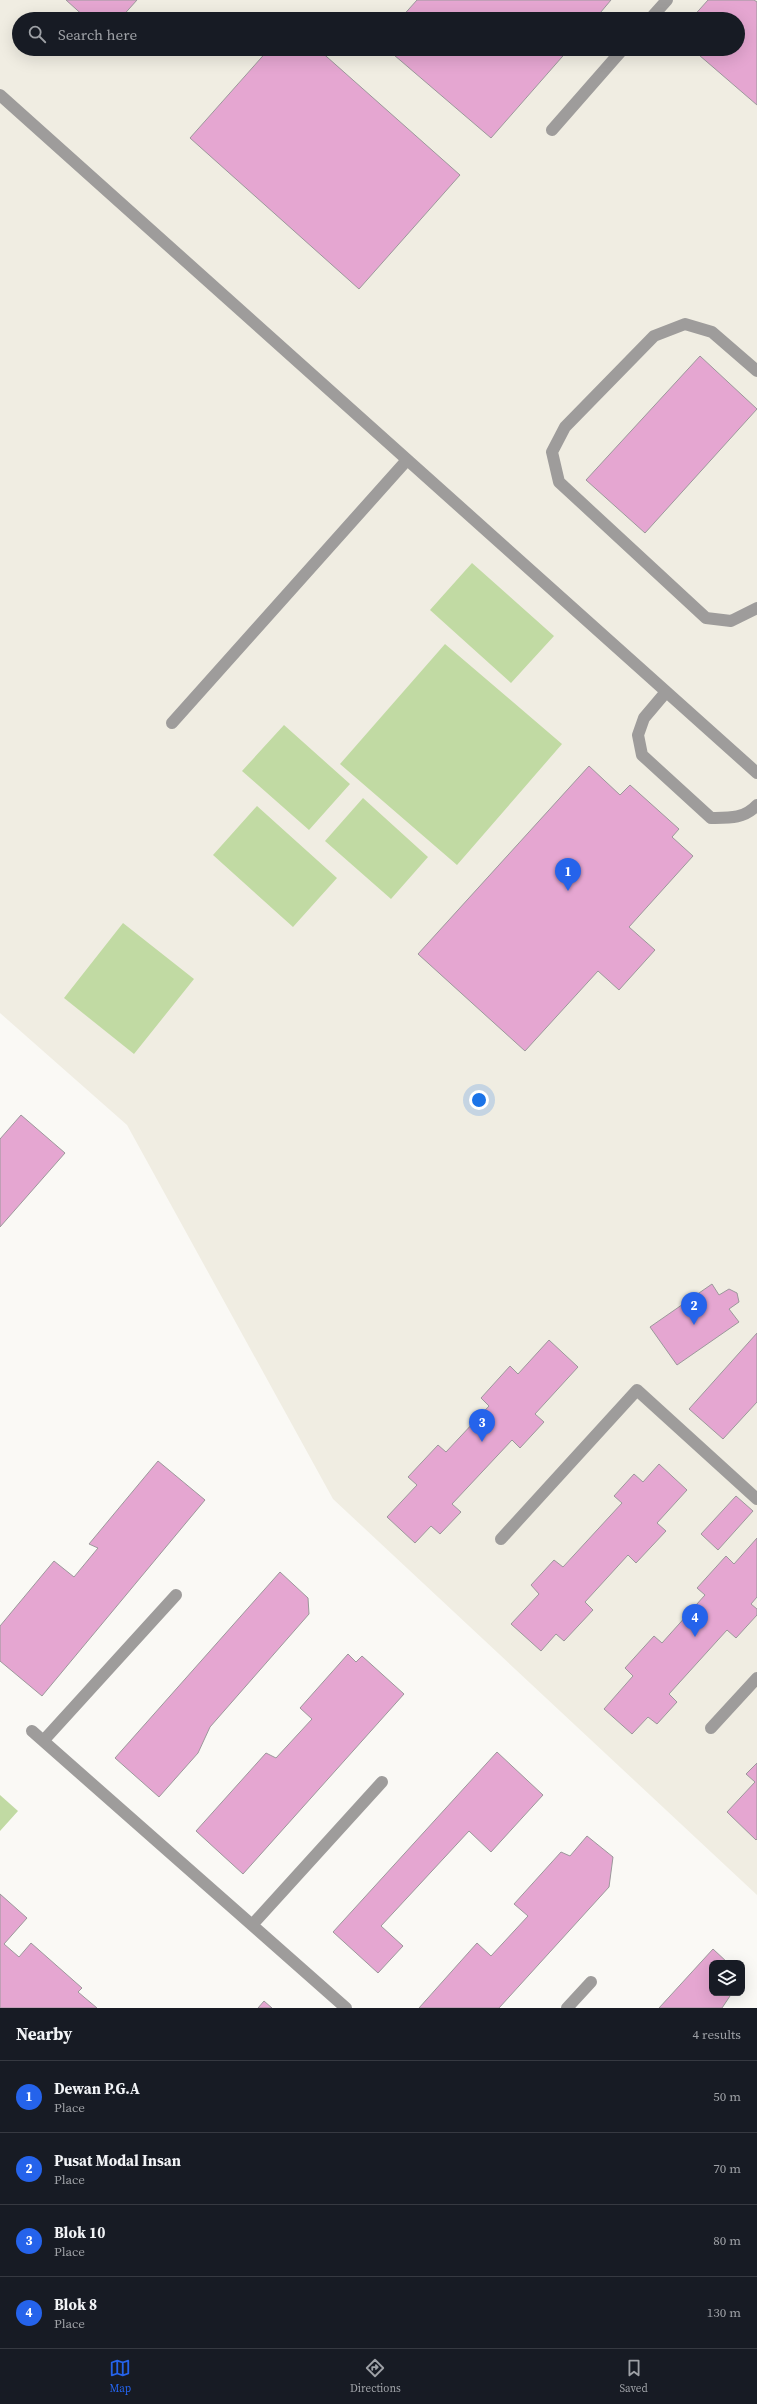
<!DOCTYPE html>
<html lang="en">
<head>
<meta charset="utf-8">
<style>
  body { margin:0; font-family:"Source Serif 4",serif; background:#20242c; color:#f1f3f6 }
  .controls { position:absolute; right:12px; bottom:12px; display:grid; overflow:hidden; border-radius:8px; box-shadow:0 4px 16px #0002 }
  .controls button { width:36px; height:36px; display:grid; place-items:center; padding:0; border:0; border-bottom:1px solid #363941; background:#171b24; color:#f1f3f6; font:20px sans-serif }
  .you { position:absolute; left:479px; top:1100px; width:14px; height:14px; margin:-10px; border:3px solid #fff; border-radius:50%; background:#1a73e8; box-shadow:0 0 0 6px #1a73e833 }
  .badge { display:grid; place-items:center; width:26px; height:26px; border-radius:50%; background:#2563eb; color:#fff; font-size:13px; font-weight:700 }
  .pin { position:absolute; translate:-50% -33px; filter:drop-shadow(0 1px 2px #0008) }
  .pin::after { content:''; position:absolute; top:21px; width:14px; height:12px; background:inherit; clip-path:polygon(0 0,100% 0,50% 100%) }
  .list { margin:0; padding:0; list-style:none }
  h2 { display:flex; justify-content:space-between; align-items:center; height:52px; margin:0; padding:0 16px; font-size:17px }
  h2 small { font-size:13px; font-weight:400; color:#9ea1a6 }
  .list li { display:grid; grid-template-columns:26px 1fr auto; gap:12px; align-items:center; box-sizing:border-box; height:72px; padding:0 16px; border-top:1px solid #363941 }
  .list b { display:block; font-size:15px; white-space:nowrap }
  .list p { margin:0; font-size:13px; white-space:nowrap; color:#9ea1a6 }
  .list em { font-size:13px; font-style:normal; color:#9ea1a6 }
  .icon { flex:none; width:22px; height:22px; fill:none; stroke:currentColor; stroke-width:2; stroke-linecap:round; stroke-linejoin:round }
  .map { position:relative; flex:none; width:757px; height:2008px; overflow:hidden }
  .search { position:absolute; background:#171b24; box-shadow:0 4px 16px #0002; left:12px; right:12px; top:12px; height:44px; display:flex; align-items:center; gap:10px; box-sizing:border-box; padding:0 14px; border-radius:22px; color:#9ea1a6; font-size:15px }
  .sheet { height:340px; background:#171b24 }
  nav { display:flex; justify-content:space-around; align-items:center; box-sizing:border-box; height:56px; border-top:1px solid #363941; background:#171b24; font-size:11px; color:#9ea1a6 }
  nav a { display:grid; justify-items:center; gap:2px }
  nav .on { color:#2563eb }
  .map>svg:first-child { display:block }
</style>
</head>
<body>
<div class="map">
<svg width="757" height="2008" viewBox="0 0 757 2008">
  <rect width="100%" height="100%" fill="#faf9f5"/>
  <!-- built -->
  <path fill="#f0ede2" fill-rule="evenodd" d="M 0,0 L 757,0 L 757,1895 L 333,1499 L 127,1125 L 0,1013 ZM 19,19 L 738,19 L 738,49 L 19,49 Z"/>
  <!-- green -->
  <path fill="#c1daa3" d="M 472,563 L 554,636 L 511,683 L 430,610 Z
    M 445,644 L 562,744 L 457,865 L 340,764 Z
    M 284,725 L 350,784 L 309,830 L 242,771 Z
    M 363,798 L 428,857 L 391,899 L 325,841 Z
    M 257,806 L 337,878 L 293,927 L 213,855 Z
    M 123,923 L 194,979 L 134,1054 L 64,998 Z
    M 0,1795 L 18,1811 L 0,1831 Z"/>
  <!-- building -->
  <path fill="#e5a6d1" stroke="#9c989b" d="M 66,0 L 137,0 L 120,19 L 87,19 Z
    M 417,0 L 611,0 L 595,19 L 400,19 Z
    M 708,0 L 754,0 L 757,2 L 757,105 L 692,49 L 738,49 L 738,19 L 691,19 Z
    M 269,49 L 318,49 L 460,175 L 359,289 L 190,138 Z
    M 387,49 L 569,49 L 491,138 Z
    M 700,356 L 757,409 L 645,533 L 586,480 Z
    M 589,766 L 620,795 L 630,785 L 679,829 L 672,837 L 693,856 L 629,927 L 655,950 L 619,990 L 598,971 L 525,1051 L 418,954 Z
    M 21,1115 L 65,1153 L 0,1227 L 0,1139 Z
    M 712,1284 L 719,1295 L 729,1289 L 737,1293 L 739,1302 L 729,1309 L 739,1322 L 677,1365 L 650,1327 Z
    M 757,1333 L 757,1402 L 723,1439 L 689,1409 Z
    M 549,1340 L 578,1367 L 535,1414 L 544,1422 L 520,1448 L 512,1440 L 452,1504 L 461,1512 L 440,1534 L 431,1526 L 415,1543 L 387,1517 L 417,1485 L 408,1477 L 438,1445 L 446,1452 L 489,1406 L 481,1398 L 510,1366 L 518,1374 Z
    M 158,1461 L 205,1500 L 42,1696 L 0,1661 L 0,1626 L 54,1561 L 74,1577 L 98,1548 L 89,1544 Z
    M 659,1464 L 687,1490 L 657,1523 L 666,1531 L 636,1563 L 628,1555 L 585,1602 L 593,1610 L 564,1641 L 556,1634 L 541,1651 L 511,1624 L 539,1594 L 531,1585 L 554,1560 L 563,1567 L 622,1503 L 614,1496 L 634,1474 L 643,1482 Z
    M 736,1496 L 753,1511 L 718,1550 L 701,1534 Z
    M 757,1538 L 757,1597 L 751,1604 L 757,1609 L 757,1615 L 736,1638 L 727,1630 L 669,1694 L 677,1702 L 657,1724 L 648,1717 L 632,1734 L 604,1709 L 633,1676 L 625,1668 L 654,1636 L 662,1643 L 705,1595 L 697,1588 L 726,1556 L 734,1564 Z
    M 280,1572 L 308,1598 L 309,1614 L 210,1727 L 198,1753 L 159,1797 L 115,1758 Z
    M 348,1654 L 356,1662 L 362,1656 L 404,1694 L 243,1874 L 196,1831 L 266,1753 L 276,1758 L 312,1719 L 300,1708 Z
    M 497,1752 L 543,1795 L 491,1852 L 469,1831 L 381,1926 L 403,1946 L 378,1973 L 333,1932 Z
    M 757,1763 L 757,1839 L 756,1840 L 727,1812 L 755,1782 L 746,1774 Z
    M 587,1836 L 613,1857 L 609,1887 L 499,2008 L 419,2008 L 477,1943 L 491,1956 L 528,1916 L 514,1904 L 561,1852 L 570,1856 Z
    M 0,1894 L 27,1918 L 4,1944 L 19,1957 L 31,1943 L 82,1988 L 78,1992 L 97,2008 L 0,2008 Z
    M 713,1949 L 728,1963 L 712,1963 L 712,1993 L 732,1993 L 722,2008 L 659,2008 Z
    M 264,2001 L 272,2008 L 258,2008 Z"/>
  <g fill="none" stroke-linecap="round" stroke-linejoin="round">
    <!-- lane -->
    <path stroke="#9e9c9b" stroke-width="12" d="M 650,19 L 667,0
      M 0,95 L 757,773
      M 552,130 L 623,49
      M 757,371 L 712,332 L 685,324 L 654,336 L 565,427 L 552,452 L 559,482 L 706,618 L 731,621 L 757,608
      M 666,692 L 644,718 L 638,735 L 642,755 L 711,818 C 729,818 744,819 757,805
      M 172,723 L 407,460
      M 501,1539 L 637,1390 L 757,1499
      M 711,1728 L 757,1678
      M 32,1731 L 346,2008
      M 44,1740 L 176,1595
      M 252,1925 L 382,1782
      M 567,2008 L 591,1982"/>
  </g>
</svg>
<div class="controls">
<button><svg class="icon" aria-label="layers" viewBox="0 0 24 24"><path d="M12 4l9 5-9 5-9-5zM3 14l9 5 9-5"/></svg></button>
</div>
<div class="you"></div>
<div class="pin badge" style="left:568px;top:891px">1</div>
<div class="pin badge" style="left:694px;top:1325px">2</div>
<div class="pin badge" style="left:482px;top:1442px">3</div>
<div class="pin badge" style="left:695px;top:1637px">4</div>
<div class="search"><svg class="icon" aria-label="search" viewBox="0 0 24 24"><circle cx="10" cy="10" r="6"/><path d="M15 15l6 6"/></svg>Search here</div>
</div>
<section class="sheet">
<h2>Nearby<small>4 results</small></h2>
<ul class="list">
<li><span class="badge">1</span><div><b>Dewan P.G.A</b><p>Place</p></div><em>50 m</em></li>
<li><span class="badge">2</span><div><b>Pusat Modal Insan</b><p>Place</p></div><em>70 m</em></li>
<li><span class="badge">3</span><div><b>Blok 10</b><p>Place</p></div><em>80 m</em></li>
<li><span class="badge">4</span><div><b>Blok 8</b><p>Place</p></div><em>130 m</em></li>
</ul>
</section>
<nav>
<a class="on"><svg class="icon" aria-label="map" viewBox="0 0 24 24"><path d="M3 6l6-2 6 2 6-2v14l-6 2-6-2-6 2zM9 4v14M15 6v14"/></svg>Map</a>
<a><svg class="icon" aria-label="directions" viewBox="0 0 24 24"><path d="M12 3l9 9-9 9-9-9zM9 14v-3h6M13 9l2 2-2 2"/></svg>Directions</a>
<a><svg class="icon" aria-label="saved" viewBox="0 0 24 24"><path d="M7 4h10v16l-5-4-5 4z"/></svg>Saved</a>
</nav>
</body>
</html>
